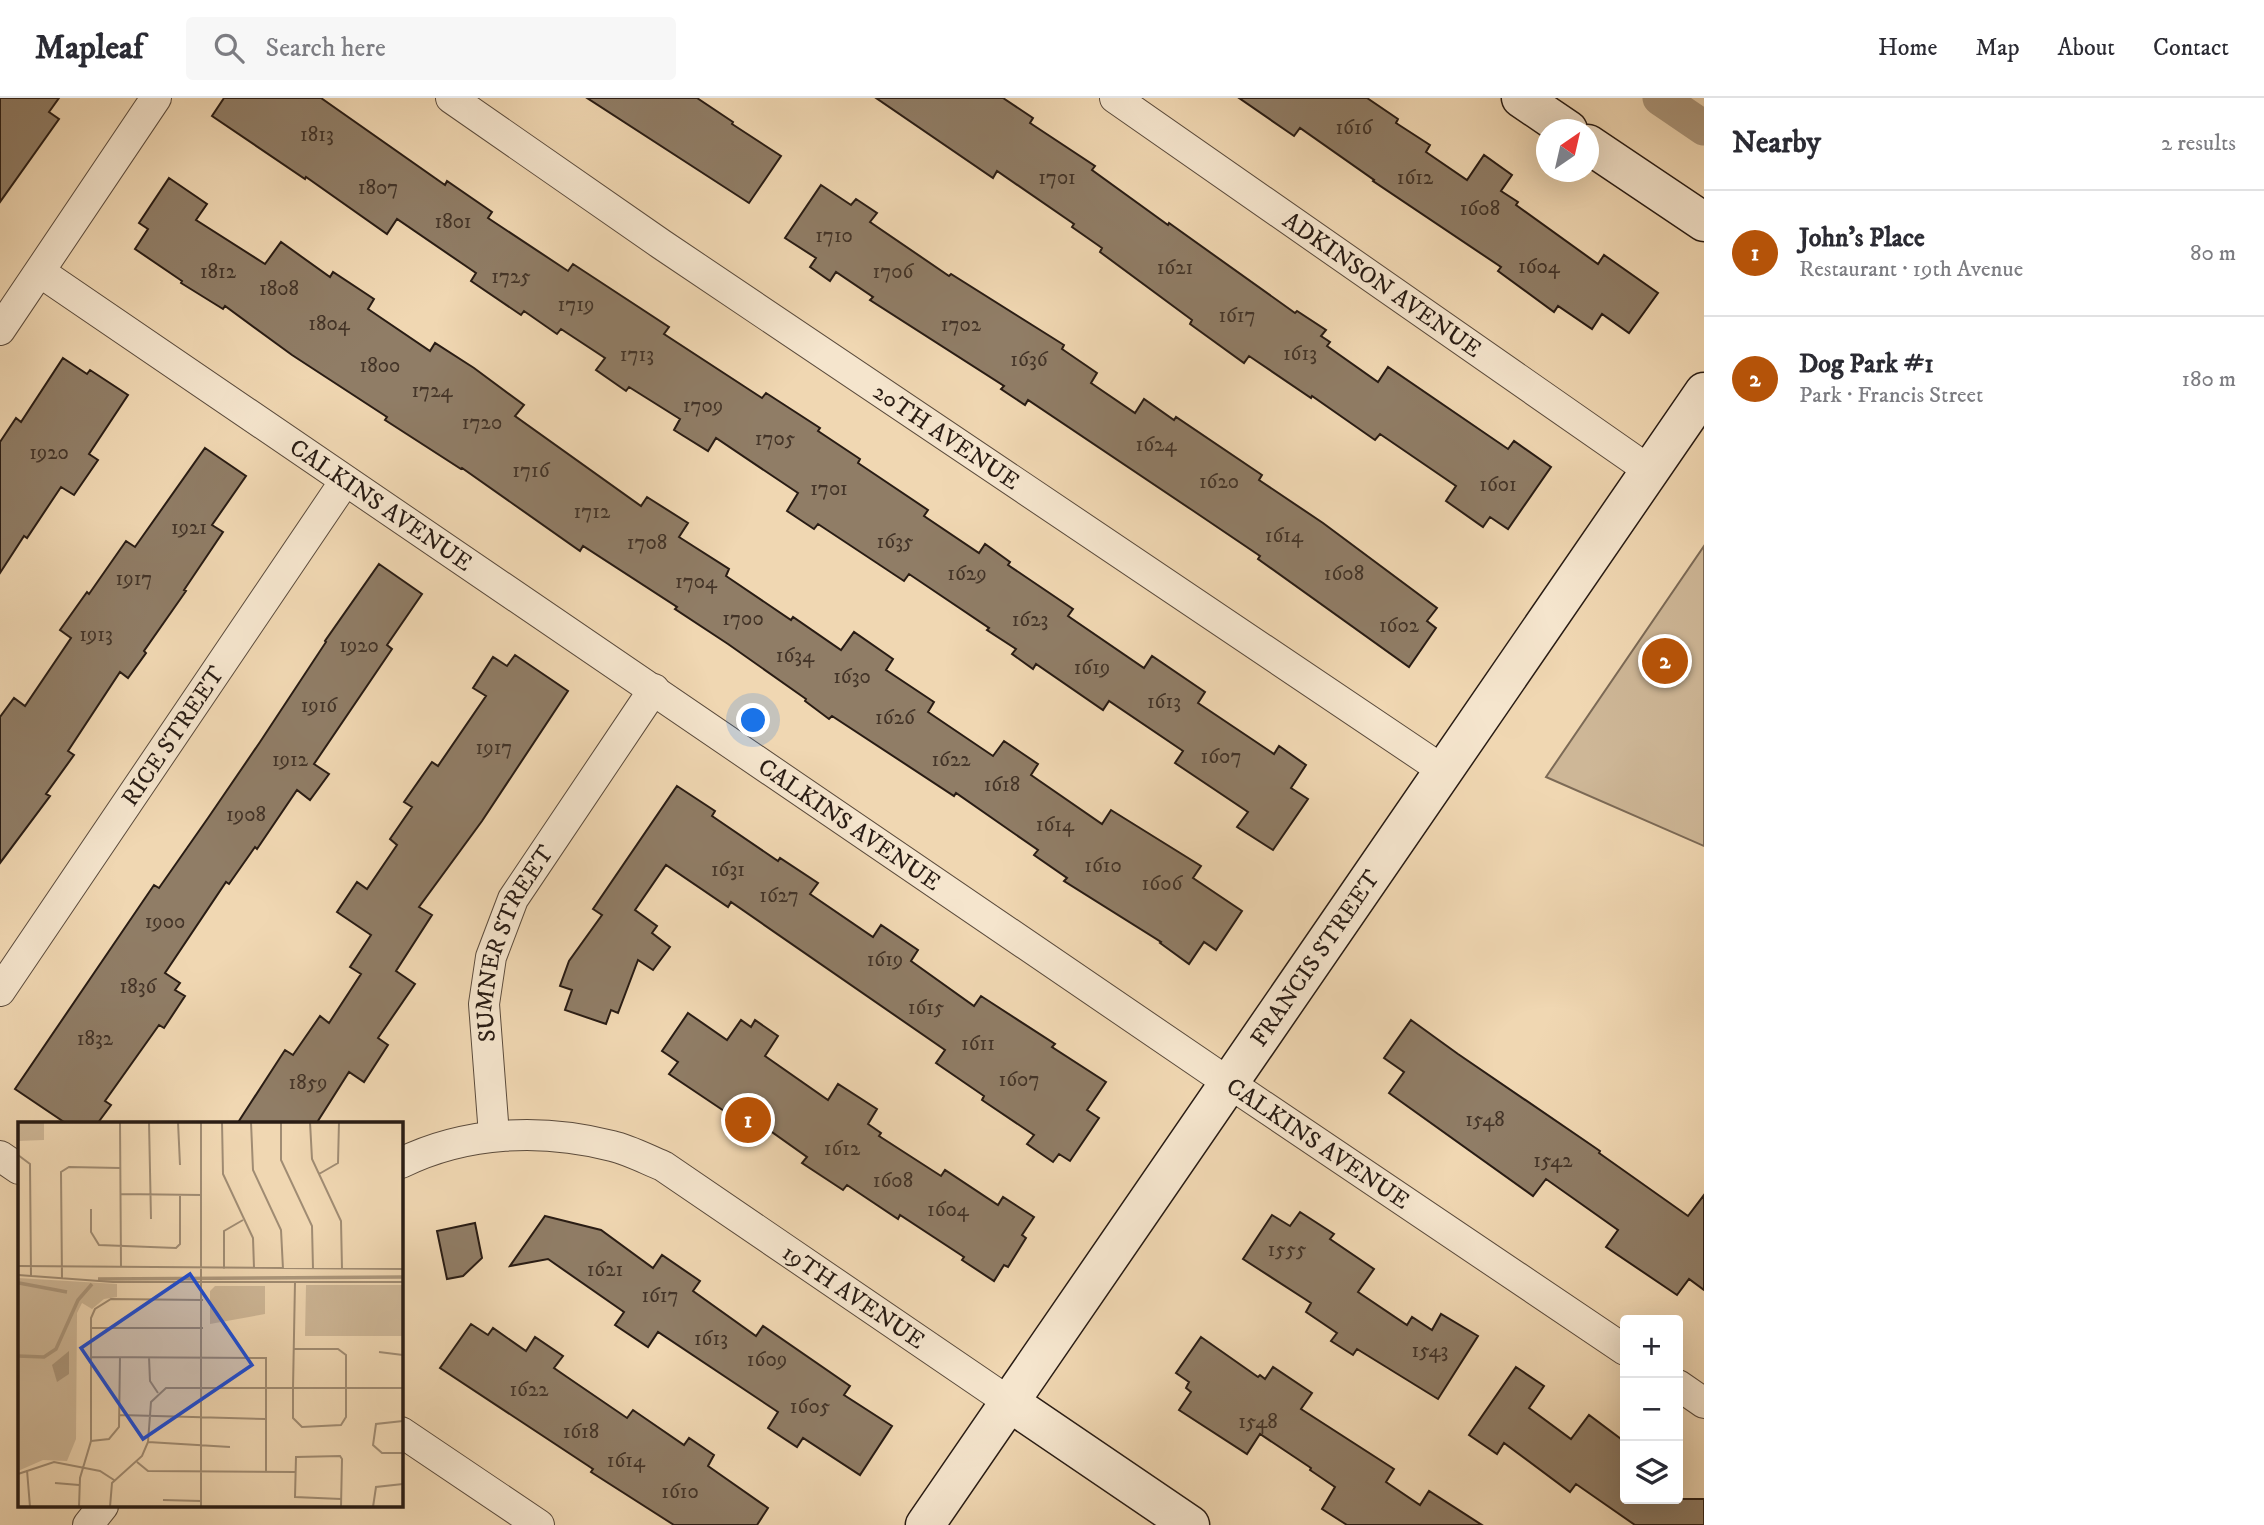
<!DOCTYPE html>
<html lang="en">
<head>
<meta charset="utf-8">
<style>
  body { margin:0; font-family:"IM FELL DW Pica",serif; background:#f7f7f7; color:#2b2b33 }
  .controls { position:absolute; right:21px; bottom:21px; display:grid; overflow:hidden; border-radius:7px; box-shadow:0 7px 28px #0002 }
  .controls button { width:63px; height:63px; display:grid; place-items:center; padding:0; border:0; border-bottom:2px solid #e1e1e2; background:#fff; color:#2b2b33; font:35px sans-serif }
  .compass { position:absolute; left:1536px; top:21px; width:63px; height:63px; border-radius:50%; background:#fff; box-shadow:0 7px 28px #0002; rotate:34deg }
  .you { position:absolute; left:754px; top:623px; width:24px; height:24px; margin:-18px; border:5px solid #fff; border-radius:50%; background:#1a73e8; box-shadow:0 0 0 10px #1a73e833 }
  .badge { display:grid; place-items:center; width:46px; height:46px; border-radius:50%; background:#b45309; color:#fff; font-size:23px; font-weight:700 }
  .pin { position:absolute; translate:-50% -50%; border:4px solid #fff; box-shadow:0 2px 7px #0006 }
  .list { margin:0; padding:0; list-style:none }
  h2 { display:flex; justify-content:space-between; align-items:center; height:91px; margin:0; padding:0 28px; font-size:30px }
  h2 small { font-size:23px; font-weight:400; color:#7c7c81 }
  .list li { display:grid; grid-template-columns:46px 1fr auto; gap:21px; align-items:center; box-sizing:border-box; height:126px; padding:0 28px; border-top:2px solid #e1e1e2 }
  .list b { display:block; font-size:26px; white-space:nowrap }
  .list p { margin:0; font-size:23px; white-space:nowrap; color:#7c7c81 }
  .list em { font-size:23px; font-style:normal; color:#7c7c81 }
  .icon { flex:none; width:38px; height:38px; fill:none; stroke:currentColor; stroke-width:2; stroke-linecap:round; stroke-linejoin:round }
  .map { position:relative; flex:none; width:1704px; height:1427px; overflow:hidden }
  header { display:flex; align-items:center; gap:42px; box-sizing:border-box; height:98px; padding:0 35px; background:#fff; border-bottom:2px solid #e1e1e2 }
  header strong { font-size:33px }
  nav { display:flex; gap:38px; margin-inline-start:auto; font-size:24px }
  .search { width:490px; height:63px; background:#f7f7f7; display:flex; align-items:center; gap:18px; box-sizing:border-box; padding:0 24px; border-radius:7px; color:#7c7c81; font-size:26px }
  main { display:flex }
  aside { flex:1; background:#fff }
  .map>svg:first-child { display:block }
</style>
</head>
<body>
<header>
<strong>Mapleaf</strong>
<div class="search"><svg class="icon" aria-label="search" viewBox="0 0 24 24"><circle cx="10" cy="10" r="6"/><path d="M15 15l6 6"/></svg>Search here</div>
<nav><a>Home</a><a>Map</a><a>About</a><a>Contact</a></nav>
</header>
<main>
<div class="map">
<svg width="1704" height="1427" viewBox="0 0 1704 1427">
  <rect width="100%" height="100%" fill="#f0d7b2"/>
  <filter id="stains"><feTurbulence type="fractalNoise" baseFrequency=".00286" numOctaves="4"/><feColorMatrix values="0 0 0 0 .2 0 0 0 0 .09 0 0 0 0 .02 0 0 0 .5 -.17"/></filter>
  <radialGradient id="worn" r=".72"><stop offset=".6" stop-color="#630" stop-opacity="0"/><stop offset="1" stop-color="#630" stop-opacity=".3"/></radialGradient>
  <!-- green -->
  <path fill="#ceb797" stroke="#7c6a56" stroke-width="2" d="M 1704,448 L 1704,748 L 1546,679 Z"/>
  <g fill="none" stroke-linecap="round" stroke-linejoin="round">
    <!-- canal -->
    <path stroke="#ac977c" stroke-width="35" d="M 1660,0 L 1704,30"/>
  </g>
  <!-- building -->
  <path fill="#907d66" stroke="#291c14" stroke-width="2" d="M 0,0 L 59,0 L 49,14 L 59,21 L 0,104 Z
    M 224,0 L 321,0 L 445,87 L 447,83 L 492,114 L 488,120 L 568,173 L 573,166 L 669,229 L 664,236 L 762,300 L 766,295 L 820,330 L 818,333 L 860,361 L 858,365 L 928,412 L 924,418 L 979,455 L 985,446 L 1010,464 L 1008,467 L 1073,511 L 1068,518 L 1144,570 L 1152,558 L 1205,594 L 1198,605 L 1274,656 L 1279,648 L 1306,667 L 1291,690 L 1308,701 L 1273,752 L 1237,729 L 1248,714 L 1175,665 L 1183,653 L 1109,603 L 1103,612 L 1036,566 L 1033,571 L 1012,556 L 1016,551 L 987,532 L 989,530 L 909,476 L 904,483 L 818,426 L 814,431 L 787,413 L 798,395 L 716,340 L 708,353 L 674,332 L 680,321 L 629,289 L 626,293 L 596,272 L 605,260 L 561,231 L 557,236 L 524,213 L 521,217 L 471,183 L 476,175 L 397,121 L 387,136 L 306,79 L 305,81 L 212,18 Z
    M 587,0 L 697,0 L 733,24 L 732,26 L 781,58 L 749,105 Z
    M 876,0 L 1003,0 L 1033,20 L 1030,25 L 1095,68 L 1092,72 L 1168,127 L 1169,125 L 1295,215 L 1297,213 L 1326,232 L 1321,238 L 1330,244 L 1327,248 L 1378,284 L 1388,269 L 1508,351 L 1514,343 L 1551,369 L 1508,431 L 1490,419 L 1483,429 L 1446,403 L 1456,388 L 1380,336 L 1375,342 L 1312,298 L 1311,300 L 1249,258 L 1244,265 L 1190,226 L 1192,222 L 1100,154 L 1102,150 L 1072,129 L 1074,126 L 997,73 L 993,80 Z
    M 1239,0 L 1367,0 L 1398,21 L 1396,25 L 1430,47 L 1426,54 L 1467,82 L 1484,57 L 1512,77 L 1501,93 L 1518,104 L 1516,107 L 1598,166 L 1604,157 L 1658,195 L 1629,235 L 1602,216 L 1592,231 L 1558,208 L 1554,214 L 1498,173 L 1501,169 L 1373,83 L 1374,82 L 1300,30 L 1294,38 Z
    M 169,80 L 207,106 L 196,122 L 265,166 L 281,144 L 330,179 L 333,174 L 374,201 L 368,211 L 430,253 L 435,245 L 474,270 L 524,307 L 515,318 L 641,408 L 647,399 L 688,425 L 679,439 L 729,471 L 726,478 L 791,522 L 793,519 L 841,552 L 854,534 L 893,561 L 886,572 L 934,604 L 928,614 L 993,658 L 1004,643 L 1038,666 L 1031,677 L 1102,726 L 1111,712 L 1201,768 L 1193,780 L 1242,813 L 1216,852 L 1204,844 L 1189,866 L 1160,845 L 1161,844 L 1064,783 L 1067,780 L 1034,757 L 1038,752 L 956,695 L 954,698 L 832,618 L 829,621 L 805,603 L 806,601 L 728,546 L 675,511 L 677,509 L 583,448 L 580,453 L 462,370 L 461,371 L 385,322 L 387,319 L 292,257 L 225,208 L 223,211 L 181,185 L 182,183 L 135,151 L 148,131 L 139,125 Z
    M 821,87 L 851,107 L 856,101 L 877,115 L 870,124 L 949,178 L 951,176 L 1064,247 L 1062,251 L 1097,275 L 1091,285 L 1135,315 L 1144,301 L 1174,322 L 1176,319 L 1262,377 L 1259,382 L 1323,425 L 1437,510 L 1427,523 L 1436,530 L 1409,569 L 1258,461 L 1260,458 L 1192,412 L 1028,302 L 1025,307 L 1001,291 L 1004,288 L 870,202 L 873,199 L 836,174 L 830,183 L 810,169 L 816,160 L 785,140 Z
    M 63,260 L 87,276 L 90,272 L 128,297 L 89,356 L 98,362 L 74,397 L 61,389 L 27,440 L 24,438 L 0,475 L 0,344 L 16,320 L 21,324 Z
    M 205,350 L 246,378 L 212,427 L 223,434 L 184,492 L 186,493 L 144,553 L 146,555 L 128,580 L 120,574 L 68,653 L 74,657 L 46,696 L 50,698 L 0,765 L 0,619 L 14,600 L 25,608 L 71,540 L 60,532 L 87,494 L 89,496 L 126,443 L 135,449 Z
    M 379,466 L 422,496 L 387,547 L 392,551 L 314,666 L 329,676 L 310,702 L 297,692 L 257,751 L 255,749 L 229,786 L 226,784 L 165,875 L 180,885 L 175,892 L 185,898 L 164,930 L 159,927 L 105,1003 L 111,1007 L 97,1026 L 67,1026 L 15,991 L 154,787 L 159,790 L 208,720 L 260,644 L 326,544 L 325,543 Z
    M 515,557 L 568,593 L 482,723 L 419,809 L 432,817 L 396,873 L 415,886 L 378,940 L 388,947 L 364,984 L 349,974 L 316,1026 L 237,1026 L 285,952 L 293,957 L 320,918 L 329,925 L 361,876 L 350,869 L 371,837 L 337,814 L 357,784 L 367,791 L 397,747 L 390,741 L 412,709 L 404,704 L 432,664 L 438,668 L 486,598 L 473,590 L 493,559 L 507,568 Z
    M 677,688 L 715,713 L 712,718 L 778,763 L 780,760 L 818,785 L 810,796 L 873,839 L 881,827 L 918,852 L 911,863 L 974,908 L 981,898 L 1055,946 L 1052,949 L 1106,984 L 1087,1012 L 1099,1020 L 1070,1063 L 1059,1056 L 1053,1064 L 1027,1046 L 1034,1037 L 982,1002 L 984,998 L 936,965 L 945,952 L 731,804 L 728,809 L 666,767 L 635,812 L 657,828 L 652,835 L 670,849 L 653,872 L 638,862 L 618,915 L 611,912 L 606,926 L 565,912 L 572,892 L 560,888 L 569,863 L 602,817 L 593,811 Z
    M 688,915 L 727,942 L 741,922 L 751,929 L 755,922 L 778,938 L 765,958 L 828,1002 L 838,986 L 877,1011 L 868,1026 L 881,1035 L 879,1038 L 941,1078 L 945,1072 L 998,1107 L 1003,1099 L 1034,1119 L 1022,1137 L 1026,1140 L 1008,1169 L 1004,1167 L 994,1183 L 962,1162 L 964,1159 L 900,1117 L 898,1121 L 847,1087 L 843,1092 L 802,1065 L 807,1059 L 745,1015 L 739,1023 L 669,976 L 678,964 L 662,953 Z
    M 1411,922 L 1458,956 L 1600,1053 L 1599,1055 L 1688,1118 L 1704,1097 L 1704,1192 L 1689,1181 L 1677,1197 L 1606,1149 L 1618,1132 L 1546,1081 L 1533,1098 L 1389,995 L 1404,974 L 1384,960 Z
    M 1300,1114 L 1334,1136 L 1330,1141 L 1374,1171 L 1358,1194 L 1407,1227 L 1412,1219 L 1432,1232 L 1441,1216 L 1478,1238 L 1438,1301 L 1357,1251 L 1353,1257 L 1331,1243 L 1337,1235 L 1306,1214 L 1311,1205 L 1243,1161 L 1272,1117 L 1290,1128 Z
    M 545,1118 L 601,1132 L 653,1170 L 662,1157 L 700,1183 L 693,1193 L 756,1238 L 763,1228 L 850,1288 L 844,1297 L 892,1328 L 860,1377 L 803,1340 L 797,1349 L 768,1330 L 778,1314 L 658,1234 L 648,1249 L 615,1227 L 624,1214 L 548,1161 L 510,1168 Z
    M 475,1125 L 482,1160 L 463,1178 L 447,1181 L 437,1133 Z
    M 471,1226 L 488,1237 L 493,1230 L 526,1253 L 535,1239 L 563,1258 L 554,1270 L 567,1279 L 627,1320 L 633,1312 L 684,1347 L 689,1340 L 714,1357 L 708,1368 L 768,1410 L 757,1427 L 674,1427 L 591,1374 L 593,1371 L 440,1270 Z
    M 1201,1239 L 1258,1279 L 1260,1277 L 1265,1281 L 1273,1269 L 1312,1295 L 1301,1311 L 1394,1371 L 1386,1384 L 1420,1407 L 1429,1393 L 1482,1427 L 1347,1427 L 1322,1411 L 1335,1389 L 1310,1372 L 1311,1370 L 1260,1336 L 1247,1356 L 1179,1312 L 1191,1294 L 1186,1290 L 1189,1284 L 1176,1275 Z
    M 1516,1269 L 1544,1288 L 1529,1310 L 1571,1341 L 1589,1317 L 1625,1344 L 1625,1401 L 1704,1401 L 1704,1427 L 1635,1427 L 1576,1386 L 1570,1394 L 1504,1345 L 1497,1356 L 1469,1337 Z"/>
  <g fill="none" stroke-linecap="round" stroke-linejoin="round">
    <!-- street casing -->
    <g stroke="#5b4b3c" stroke-width="32">
      <g id="street">
        <path id="s1" d="M 451,0 L 661,146 L 1444,673"/>
        <path id="s2" d="M 1115,0 L 1650,373"/>
        <path id="s3" d="M 40,174 L 1229,985 L 1625,1252"/>
        <path d="M 0,232 L 156,0"/>
        <path id="s4" d="M 0,893 L 345,383"/>
        <path id="s5" d="M 494,1037 L 484,906 L 491,859 L 513,801 L 654,591"/>
        <path d="M 0,1058 L 19,1071"/>
        <path id="s6" d="M 401,1065 C 466,1033 542,1030 612,1048 C 629,1052 646,1061 663,1068 L 1009,1304"/>
        <path d="M 1678,1287 L 1704,1305"/>
        <path d="M 401,1334 L 539,1427"/>
        <path d="M 88,1427 L 103,1408"/>
      </g>
    </g>
    <!-- secondary casing -->
    <g stroke="#291c14" stroke-width="41">
      <g id="secondary">
        <path d="M 1521,0 L 1568,32"/>
        <path d="M 1588,46 L 1704,124"/>
        <path d="M 1009,1304 L 1190,1427"/>
        <path id="s7" d="M 925,1427 L 1704,294"/>
      </g>
    </g>
    <!-- street -->
    <use href="#street" stroke="#f5e5cd" stroke-width="30"/>
    <!-- secondary -->
    <use href="#secondary" stroke="#f5e5cd" stroke-width="38"/>
  </g>
  <g text-anchor="middle" stroke-width="5" stroke-linejoin="round" paint-order="stroke">
    <!-- number labels -->
    <g font-size="21" fill="#433428">
      <text x="1354" y="36">1616</text>
      <text x="317" y="43">1813</text>
      <text x="1057" y="86">1701</text>
      <text x="1415" y="86">1612</text>
      <text x="378" y="96">1807</text>
      <text x="1480" y="117">1608</text>
      <text x="453" y="130">1801</text>
      <text x="834" y="144">1710</text>
      <text x="1539" y="175">1604</text>
      <text x="1175" y="176">1621</text>
      <text x="218" y="180">1812</text>
      <text x="893" y="180">1706</text>
      <text x="511" y="185">1725</text>
      <text x="279" y="197">1808</text>
      <text x="576" y="213">1719</text>
      <text x="1237" y="224">1617</text>
      <text x="329" y="232">1804</text>
      <text x="961" y="233">1702</text>
      <text x="1300" y="262">1613</text>
      <text x="637" y="263">1713</text>
      <text x="1029" y="268">1636</text>
      <text x="380" y="274">1800</text>
      <text x="432" y="299">1724</text>
      <text x="703" y="314">1709</text>
      <text x="482" y="331">1720</text>
      <text x="775" y="347">1705</text>
      <text x="1156" y="353">1624</text>
      <text x="49" y="361">1920</text>
      <text x="531" y="379">1716</text>
      <text x="1219" y="390">1620</text>
      <text x="1498" y="393">1601</text>
      <text x="829" y="397">1701</text>
      <text x="592" y="420">1712</text>
      <text x="189" y="436">1921</text>
      <text x="1284" y="444">1614</text>
      <text x="895" y="450">1635</text>
      <text x="647" y="451">1708</text>
      <text x="967" y="482">1629</text>
      <text x="1344" y="482">1608</text>
      <text x="134" y="487">1917</text>
      <text x="696" y="490">1704</text>
      <text x="743" y="527">1700</text>
      <text x="1030" y="528">1623</text>
      <text x="1399" y="534">1602</text>
      <text x="96" y="543">1913</text>
      <text x="359" y="554">1920</text>
      <text x="795" y="564">1634</text>
      <text x="1092" y="576">1619</text>
      <text x="852" y="585">1630</text>
      <text x="1164" y="610">1613</text>
      <text x="319" y="614">1916</text>
      <text x="895" y="626">1626</text>
      <text x="494" y="656">1917</text>
      <text x="1221" y="665">1607</text>
      <text x="290" y="668">1912</text>
      <text x="951" y="668">1622</text>
      <text x="1002" y="693">1618</text>
      <text x="246" y="723">1908</text>
      <text x="1055" y="733">1614</text>
      <text x="1103" y="774">1610</text>
      <text x="728" y="778">1631</text>
      <text x="1162" y="792">1606</text>
      <text x="779" y="804">1627</text>
      <text x="165" y="830">1900</text>
      <text x="885" y="868">1619</text>
      <text x="138" y="895">1836</text>
      <text x="926" y="916">1615</text>
      <text x="95" y="947">1832</text>
      <text x="978" y="952">1611</text>
      <text x="1019" y="988">1607</text>
      <text x="308" y="991">1859</text>
      <text x="1485" y="1028">1548</text>
      <text x="842" y="1057">1612</text>
      <text x="1553" y="1069">1542</text>
      <text x="893" y="1089">1608</text>
      <text x="948" y="1118">1604</text>
      <text x="1287" y="1158">1555</text>
      <text x="605" y="1178">1621</text>
      <text x="660" y="1204">1617</text>
      <text x="711" y="1247">1613</text>
      <text x="1430" y="1259">1543</text>
      <text x="767" y="1268">1609</text>
      <text x="529" y="1298">1622</text>
      <text x="810" y="1315">1605</text>
      <text x="1258" y="1330">1548</text>
      <text x="581" y="1340">1618</text>
      <text x="626" y="1369">1614</text>
      <text x="680" y="1400">1610</text>
    </g>
    <!-- street labels -->
    <g font-size="24" fill="#291c14" stroke="#f5e5cd">
      <text dy="8" stroke="none"><textPath href="#s2" startOffset="326">ADKINSON AVENUE</textPath></text>
      <text dy="8" stroke="none"><textPath href="#s1" startOffset="600">20TH AVENUE</textPath></text>
      <text dy="8" stroke="none"><textPath href="#s3" startOffset="413">CALKINS AVENUE</textPath></text>
      <text dy="8" stroke="none"><textPath href="#s4" startOffset="308">RICE STREET</textPath></text>
      <text dy="8" stroke="none"><textPath href="#s3" startOffset="980">CALKINS AVENUE</textPath></text>
      <text dy="8" stroke="none"><textPath href="#s5" startOffset="198">SUMNER STREET</textPath></text>
      <text dy="8" stroke="none"><textPath href="#s7" startOffset="688">FRANCIS STREET</textPath></text>
      <text dy="8" stroke="none"><textPath href="#s3" startOffset="1547">CALKINS AVENUE</textPath></text>
      <text dy="8" stroke="none"><textPath href="#s6" startOffset="502">19TH AVENUE</textPath></text>
    </g>
  </g>
  <!-- overview -->
  <g transform="translate(18 1024)">
    <rect width="385" height="385" fill="#f0d7b2"/>
    <path d="M 0,0 L 26,0 L 26,18 L 0,19 ZM 0,156 L 99,162 L 99,175 L 86,177 L 74,187 L 64,181 L 59,191 L 58,317 L 49,339 L 25,338 L 0,349 ZM 288,163 L 385,163 L 385,214 L 287,214 ZM 197,164 L 247,164 L 247,192 L 192,202 L 192,169 Z" fill="#ceb797"/>
    <path d="M 51,229 L 51,252 L 39,260 L 34,243 Z" fill="#ac977c"/>
    <path fill="none" stroke="#ac977c" stroke-width="3.5" d="M 80,157 L 385,155M 1,161 L 49,170M 0,234 L 26,235 L 38,227 L 60,178 L 74,162"/>
    <path fill="none" stroke="#a08c73" stroke-width="2" d="M 102,0 L 103,146M 131,0 L 133,97M 160,0 L 162,43M 183,0 L 183,385M 204,0 L 205,52 L 235,116 L 236,146M 233,0 L 235,48 L 263,108 L 265,147M 263,0 L 263,38 L 294,104 L 295,147M 292,0 L 294,37 L 323,99 L 324,147M 0,33 L 12,42 L 13,154M 301,52 L 320,41 L 321,0M 102,72 L 184,73M 73,87 L 73,110 L 81,123 L 158,126 L 162,122 L 162,73M 0,144 L 385,147M 206,147 L 206,109 L 225,98M 0,153 L 95,160 L 385,160M 44,157 L 43,50 L 51,45 L 102,46M 73,206 L 185,206M 276,227 L 320,227 L 328,233 L 328,295 L 323,303 L 284,305 L 275,296 L 275,266 L 277,160M 361,230 L 385,233M 73,235 L 248,236 L 248,349M 131,235 L 132,259 L 140,271M 102,293 L 248,297M 385,299 L 358,302 L 355,323 L 364,331 L 385,331M 73,319 L 91,317 L 101,305 L 102,235M 130,320 L 212,325M 119,340 L 130,349 L 277,350M 9,348 L 12,385M 0,352 L 36,340 L 82,349 L 96,358M 37,361 L 61,363M 145,378 L 183,379M 61,385 L 62,356 L 73,319 L 73,196 L 77,187 L 93,177 L 185,178M 92,385 L 94,361 L 124,334 L 130,320 L 133,280 L 148,266 L 385,266M 323,385 L 324,337 L 322,334 L 278,335 L 277,375 L 323,377M 355,385 L 358,365 L 385,362"/>
    <path fill="#1d4ed8" fill-opacity="0.15" stroke="#1d4ed8" stroke-width="3.5" d="M 172,152 L 234,243 L 125,317 L 63,226 Z"/>
    <rect width="385" height="385" fill="none" stroke="#291c14" stroke-width="3.5"/>
  </g>
  <rect width="100%" height="100%" filter="url(#stains)"/>
  <rect width="100%" height="100%" fill="url(#worn)"/>
</svg>
<div class="controls">
<button>+</button>
<button>−</button>
<button><svg class="icon" aria-label="layers" viewBox="0 0 24 24"><path d="M12 4l9 5-9 5-9-5zM3 14l9 5 9-5"/></svg></button>
</div>
<svg class="compass" viewBox="-18 -18 36 36"><path d="M0-13l5 13h-10z" fill="#e53935"/><path d="M0 13l5-13h-10z" fill="#7c7c81"/></svg>
<div class="you"></div>
<div class="pin badge" style="left:748px;top:1022px">1</div>
<div class="pin badge" style="left:1665px;top:563px">2</div>
</div>
<aside>
<h2>Nearby<small>2 results</small></h2>
<ul class="list">
<li><span class="badge">1</span><div><b>John's Place</b><p>Restaurant · 19th Avenue</p></div><em>80 m</em></li>
<li><span class="badge">2</span><div><b>Dog Park #1</b><p>Park · Francis Street</p></div><em>180 m</em></li>
</ul>
</aside>
</main>
</body>
</html>
